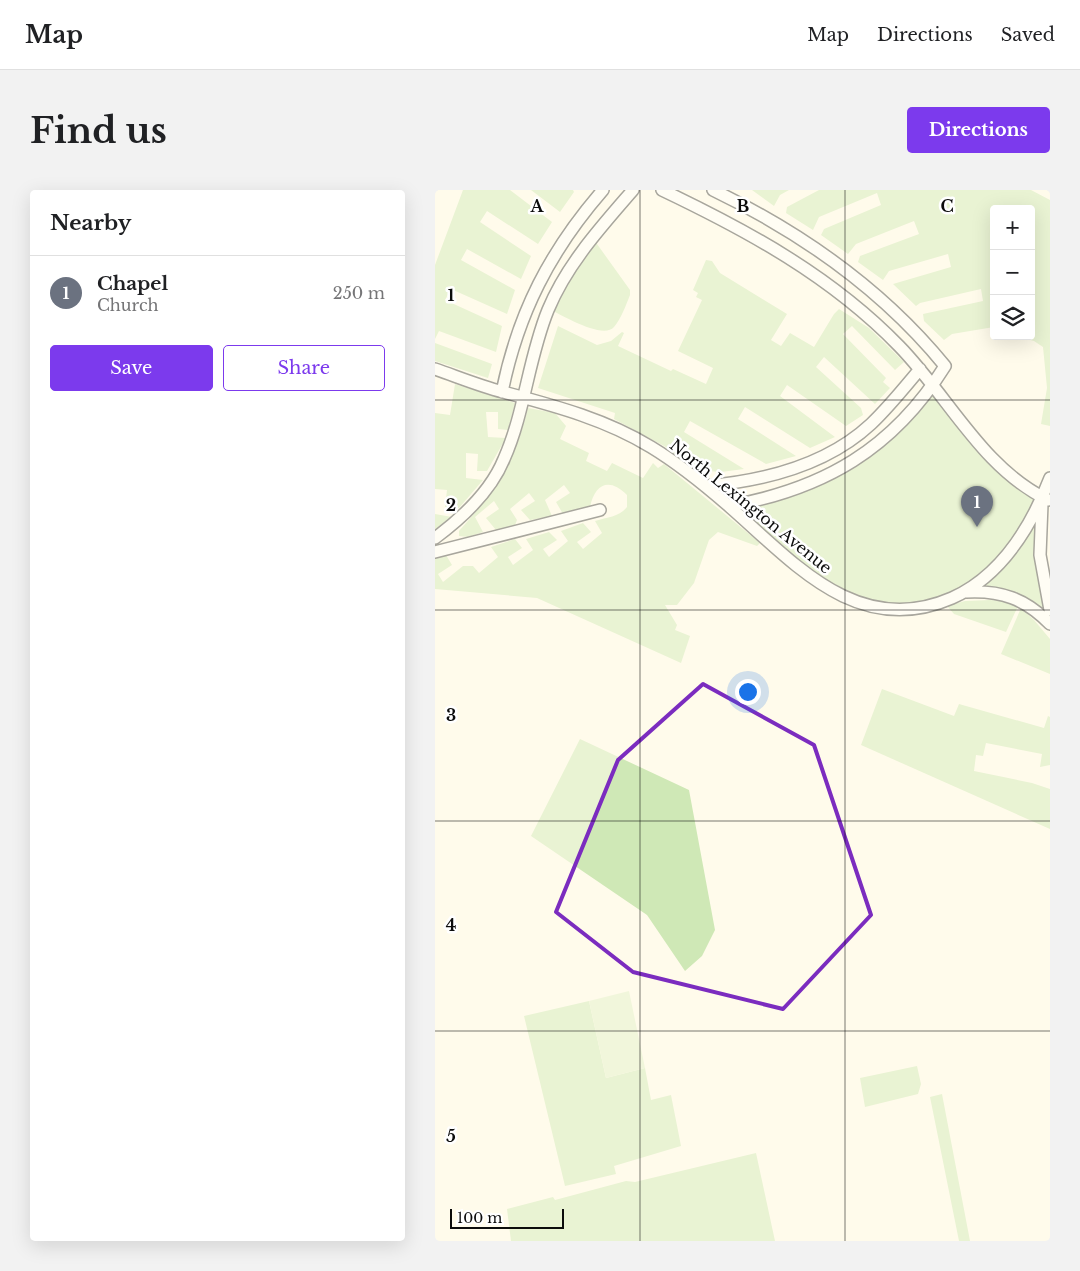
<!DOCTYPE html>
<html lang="en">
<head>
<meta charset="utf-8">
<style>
  body { margin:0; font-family:"Libre Baskerville",serif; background:#f2f2f2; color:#202124 }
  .controls { position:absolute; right:15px; top:15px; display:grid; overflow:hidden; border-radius:5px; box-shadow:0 5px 20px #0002 }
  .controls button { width:45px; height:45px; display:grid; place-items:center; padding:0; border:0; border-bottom:1px solid #e0e0e0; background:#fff; color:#202124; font:25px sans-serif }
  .scale { position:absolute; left:15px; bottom:12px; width:114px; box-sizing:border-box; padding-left:5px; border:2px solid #0c0c0c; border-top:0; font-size:14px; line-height:18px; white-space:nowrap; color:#0c0c0c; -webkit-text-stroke:4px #fff; paint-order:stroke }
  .you { position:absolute; left:312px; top:501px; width:18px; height:18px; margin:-12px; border:4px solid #fff; border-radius:50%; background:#1a73e8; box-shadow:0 0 0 8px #1a73e833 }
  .badge { display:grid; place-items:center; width:32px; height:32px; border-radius:50%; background:#7c3aed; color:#fff; font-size:16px; font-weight:700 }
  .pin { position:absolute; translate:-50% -41px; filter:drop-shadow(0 1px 2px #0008) }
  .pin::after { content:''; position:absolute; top:26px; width:18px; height:15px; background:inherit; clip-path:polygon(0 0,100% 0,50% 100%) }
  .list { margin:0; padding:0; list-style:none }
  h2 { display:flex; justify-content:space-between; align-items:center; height:65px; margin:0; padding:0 20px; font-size:21px }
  h2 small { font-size:16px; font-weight:400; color:#757577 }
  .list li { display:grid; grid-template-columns:32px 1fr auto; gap:15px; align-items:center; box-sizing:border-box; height:75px; padding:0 20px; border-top:1px solid #e0e0e0 }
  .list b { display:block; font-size:19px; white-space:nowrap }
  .list p { margin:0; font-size:16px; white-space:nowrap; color:#757577 }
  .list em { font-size:16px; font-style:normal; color:#757577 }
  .actions { display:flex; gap:10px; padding:15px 20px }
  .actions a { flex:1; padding:11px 0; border:1px solid #7c3aed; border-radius:5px; text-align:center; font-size:18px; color:#7c3aed }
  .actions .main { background:#7c3aed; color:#fff }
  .icon { flex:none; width:28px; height:28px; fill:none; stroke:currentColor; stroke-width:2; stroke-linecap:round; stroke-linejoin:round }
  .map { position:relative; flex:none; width:615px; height:1051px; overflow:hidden; border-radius:5px }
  header { display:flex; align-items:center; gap:30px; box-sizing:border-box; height:70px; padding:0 25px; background:#fff; border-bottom:1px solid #e0e0e0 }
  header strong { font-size:24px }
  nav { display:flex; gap:28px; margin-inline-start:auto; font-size:18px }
  .intro { display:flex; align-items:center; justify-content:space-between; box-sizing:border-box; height:120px; padding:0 30px }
  h1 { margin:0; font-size:35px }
  .button { padding:12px 22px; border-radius:5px; background:#7c3aed; color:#fff; font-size:18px; font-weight:700 }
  main { display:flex; gap:30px; padding:0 30px }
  aside { flex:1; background:#fff; border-radius:5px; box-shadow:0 5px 20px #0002 }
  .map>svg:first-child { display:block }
</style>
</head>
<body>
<header>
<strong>Map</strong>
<nav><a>Map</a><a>Directions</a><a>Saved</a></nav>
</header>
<div class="intro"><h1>Find us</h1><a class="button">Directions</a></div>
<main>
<aside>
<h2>Nearby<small></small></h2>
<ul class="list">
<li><span class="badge" style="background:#6b7280">1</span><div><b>Chapel</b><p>Church</p></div><em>250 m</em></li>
</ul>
<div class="actions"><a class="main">Save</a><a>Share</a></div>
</aside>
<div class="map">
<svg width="615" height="1051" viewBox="0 0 615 1051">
  <rect width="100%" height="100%" fill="#fffbeb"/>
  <!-- green -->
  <path fill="#cfe8b6" d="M 28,0 L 75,0 L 117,32 L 103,54 L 52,21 L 45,32 L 96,66 L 86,89 L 32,59 L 26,70 L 80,100 L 72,124 L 16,99 L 10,110 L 67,136 L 61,162 L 4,141 L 0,149 L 0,75 Z
    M 96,0 L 138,0 L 139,2 L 125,22 Z
    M 317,0 L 354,0 L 345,5 L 339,16 Z
    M 384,0 L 596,0 L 615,10 L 615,236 L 606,234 L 612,198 L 608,157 L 599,151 L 580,146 L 596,146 L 596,19 L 559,19 L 559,137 L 517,144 L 509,150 L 489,131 L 488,124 L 548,111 L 546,99 L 485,113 L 481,116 L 458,94 L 516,77 L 513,64 L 454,81 L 448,90 L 423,72 L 425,66 L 484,44 L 479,31 L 421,54 L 413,64 L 386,45 L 389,39 L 446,15 L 442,3 L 384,27 L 378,40 L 351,23 L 352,17 Z
    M 157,47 L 195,100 L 195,105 C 191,115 186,129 179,137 C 168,150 127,125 114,119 Z
    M 271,70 L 277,71 L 285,83 L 352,124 L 336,150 L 346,156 L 355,143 L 379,157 L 399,124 L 404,119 L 434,138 L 469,172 L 460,180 L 417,136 L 408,144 L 451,188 L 448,192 L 455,198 L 440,214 L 389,167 L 381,177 L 426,218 L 428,225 L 411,236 L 352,195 L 345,206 L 400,247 L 375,258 L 310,217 L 303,229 L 361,266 L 331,274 L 255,231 L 249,242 L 309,279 L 286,282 L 260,280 L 229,256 L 179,229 L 180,223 L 103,198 L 123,136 L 162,155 L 176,151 L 187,142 L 189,143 L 183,156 L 236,181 L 238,179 L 271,194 L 278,178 L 243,161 L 267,110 L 261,107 L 263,103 L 258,100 Z
    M 0,153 L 57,174 L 53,188 L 0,171 Z
    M 20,194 L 80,213 L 73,240 L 63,239 L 63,222 L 51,222 L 53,247 L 71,248 L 52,281 L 42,281 L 43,264 L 31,263 L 31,288 L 48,290 L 24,318 L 10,317 L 12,300 L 0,299 L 0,223 L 15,225 Z
    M 498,194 L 541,251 L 608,307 L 605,328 L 615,434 L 605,424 L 553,401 L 480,419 L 410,407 L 294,316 L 311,312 L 418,272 Z
    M 93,218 L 120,223 L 131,236 L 125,249 L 154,263 L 151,271 L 172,281 L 177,273 L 208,288 L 218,273 L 223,278 L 229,274 L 325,353 L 322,356 L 283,342 L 274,350 L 259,393 L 242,415 L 230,415 L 242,435 L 240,440 L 255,446 L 246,473 L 102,408 L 0,399 L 0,369 L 11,365 L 17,375 L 3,384 L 8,392 L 28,376 L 38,376 L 44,383 L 63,367 L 56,357 L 80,349 L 87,358 L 73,367 L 78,375 L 98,360 L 91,349 L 114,342 L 122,350 L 108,359 L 114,367 L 133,351 L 126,341 L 148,333 L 156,342 L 142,352 L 148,359 L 167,343 L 160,331 C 173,327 184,327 192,317 L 192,305 C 174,287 160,294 155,317 L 128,324 L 121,312 L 135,303 L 129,295 L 110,310 L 117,326 L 95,330 L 86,320 L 100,311 L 94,303 L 75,319 L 82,330 L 80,335 L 61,340 L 51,328 L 64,319 L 59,311 L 40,327 L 48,342 L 33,347 L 24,346 L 24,341 C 61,300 80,272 93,218 Z
    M 0,324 L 17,327 L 0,339 Z
    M 555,410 L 571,411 L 583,416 L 571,442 L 519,424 L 512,416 L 530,411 Z
    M 586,418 L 599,430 L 615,449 L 615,484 L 566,464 Z
    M 447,499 L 519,526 L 524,514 L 609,538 L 613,526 L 615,527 L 615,575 L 605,577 L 607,564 L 551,553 L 548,566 L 541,565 L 539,581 L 597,593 L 615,599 L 615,639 L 426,555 Z
    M 145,549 L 254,600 L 280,740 L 267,766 L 250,781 L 212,725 L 96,646 Z
    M 154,811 L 171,888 L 210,878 L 216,910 L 236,905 L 246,956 L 179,976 L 181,984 L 130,996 L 89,826 Z
    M 482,876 L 486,894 L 483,904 L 430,917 L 425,888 Z
    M 507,904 L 535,1051 L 524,1051 L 495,907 Z
    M 321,963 L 340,1051 L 76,1051 L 72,1019 L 118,1007 L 120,1010 L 191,991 L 200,992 Z"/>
  <!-- pitch -->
  <path fill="#e1efc8" d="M 194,801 L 210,878 L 171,888 L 154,811 Z"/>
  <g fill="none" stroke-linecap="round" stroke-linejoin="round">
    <!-- minor casing -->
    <g stroke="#3f3f3f" stroke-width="14">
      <path id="minor" d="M 227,0 C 313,41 396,86 464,156 C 514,207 547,278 613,310
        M 278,0 C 365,42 448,100 510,176 C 458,259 389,299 294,316
        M 0,179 C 23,187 45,196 68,202 C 120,216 170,229 216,257 C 244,274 271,296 295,317 C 359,373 423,449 517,408 C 566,386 596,337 615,288
        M 67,202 C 83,123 115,61 168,0
        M 270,296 C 328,291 392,275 436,234 C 454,217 469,198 485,179
        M 607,314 L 605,365 L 615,420
        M 0,348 C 27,328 56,301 69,269 C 90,222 93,169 113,120 C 132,74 166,37 198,0
        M 0,362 L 165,320
        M 531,402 C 566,400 591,409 615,434"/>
    </g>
    <!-- minor -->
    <use href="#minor" stroke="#fff" stroke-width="11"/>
  </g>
  <!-- marked area -->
  <path d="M0 0H615V1051H0ZM 268,494 L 379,555 L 436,725 L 348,819 L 198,782 L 121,722 L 183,570 Z" fill="#fffbeb" fill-opacity=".55" fill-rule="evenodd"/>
  <path fill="none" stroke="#7b2cbf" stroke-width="4" stroke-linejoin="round" d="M 268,494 L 379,555 L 436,725 L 348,819 L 198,782 L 121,722 L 183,570 Z"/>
  <!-- grid -->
  <path fill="none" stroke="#0c0c0c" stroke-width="1" stroke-opacity="0.55" d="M 205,0 L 205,1051M 410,0 L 410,1051M 0,210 L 615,210M 0,420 L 615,420M 0,631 L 615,631M 0,841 L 615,841"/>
  <g text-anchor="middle" stroke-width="5" stroke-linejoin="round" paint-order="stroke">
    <!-- street labels -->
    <g font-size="16" fill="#0c0c0c" stroke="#fff">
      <text transform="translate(316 316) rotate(39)" y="6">North Lexington Avenue</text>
    </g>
  </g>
  <g font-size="16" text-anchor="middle" font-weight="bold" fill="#0c0c0c" stroke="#fff" stroke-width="5" stroke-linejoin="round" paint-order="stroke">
    <text x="102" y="22">A</text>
    <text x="308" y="22">B</text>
    <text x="512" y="22">C</text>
    <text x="16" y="111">1</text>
    <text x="16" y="321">2</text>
    <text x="16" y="531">3</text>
    <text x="16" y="741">4</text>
    <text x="16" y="952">5</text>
  </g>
</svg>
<div class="controls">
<button>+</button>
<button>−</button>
<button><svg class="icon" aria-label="layers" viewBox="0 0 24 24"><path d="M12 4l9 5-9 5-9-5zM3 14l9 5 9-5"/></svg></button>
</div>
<div class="scale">100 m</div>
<div class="you"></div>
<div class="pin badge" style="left:542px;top:337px;background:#6b7280">1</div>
</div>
</main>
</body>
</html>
